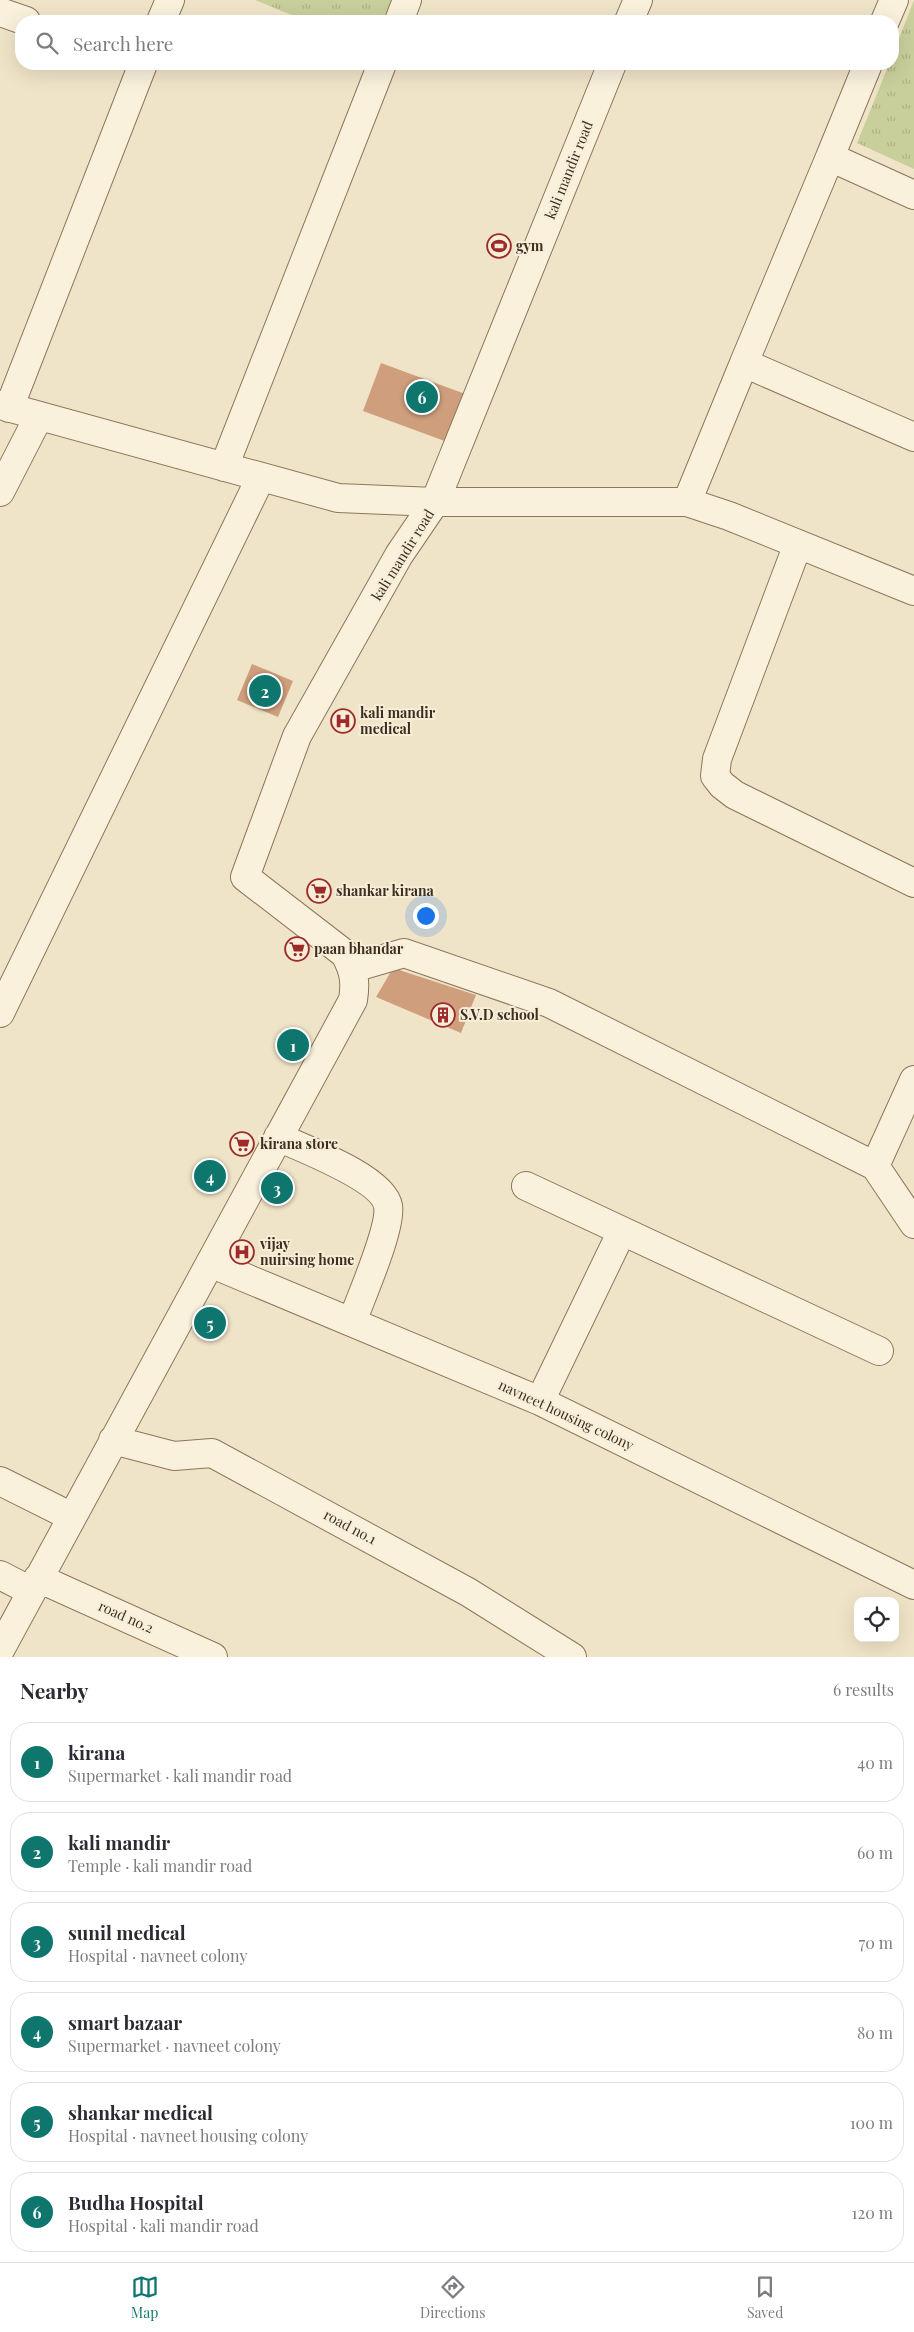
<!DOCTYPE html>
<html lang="en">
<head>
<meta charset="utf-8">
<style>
  body { margin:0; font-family:"Playfair Display",serif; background:#f2f2f3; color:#2b2b33 }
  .controls { position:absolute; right:15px; bottom:15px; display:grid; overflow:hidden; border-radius:10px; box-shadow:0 5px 20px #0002 }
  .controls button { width:45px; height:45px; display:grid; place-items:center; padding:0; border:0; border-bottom:1px solid #e1e1e2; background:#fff; color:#2b2b33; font:25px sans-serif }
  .you { position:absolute; left:425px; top:915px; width:18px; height:18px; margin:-12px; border:4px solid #fff; border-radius:50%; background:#1a73e8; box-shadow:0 0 0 8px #1a73e833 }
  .badge { display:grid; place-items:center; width:32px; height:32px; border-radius:50%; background:#0f766e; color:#fff; font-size:16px; font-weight:700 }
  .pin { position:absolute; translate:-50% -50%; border:2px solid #fff; box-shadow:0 1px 5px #0006 }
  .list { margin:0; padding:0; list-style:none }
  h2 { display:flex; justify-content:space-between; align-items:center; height:65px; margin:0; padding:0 20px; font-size:21px }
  h2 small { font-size:16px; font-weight:400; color:#7c7c81 }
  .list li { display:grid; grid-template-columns:32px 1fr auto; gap:15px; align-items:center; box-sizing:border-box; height:80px; margin:0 10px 10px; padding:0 10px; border:1px solid #e1e1e2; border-radius:20px }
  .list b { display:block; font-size:19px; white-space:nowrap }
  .list p { margin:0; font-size:16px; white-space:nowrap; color:#7c7c81 }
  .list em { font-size:16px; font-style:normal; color:#7c7c81 }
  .icon { flex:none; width:28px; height:28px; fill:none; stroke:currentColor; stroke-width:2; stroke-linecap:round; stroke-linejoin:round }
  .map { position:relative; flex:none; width:914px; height:1657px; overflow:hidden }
  .search { position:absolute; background:#fff; box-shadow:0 5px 20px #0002; left:15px; right:15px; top:15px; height:55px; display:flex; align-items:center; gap:12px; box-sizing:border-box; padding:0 18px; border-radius:20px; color:#7c7c81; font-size:19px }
  .sheet { height:605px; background:#fff }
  nav { display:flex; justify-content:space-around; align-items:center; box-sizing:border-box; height:70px; border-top:1px solid #e1e1e2; background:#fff; font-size:14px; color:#7c7c81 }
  nav a { display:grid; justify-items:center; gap:2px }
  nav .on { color:#0f766e }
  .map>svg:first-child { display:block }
</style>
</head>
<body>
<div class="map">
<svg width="914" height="1657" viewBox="0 0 914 1657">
  <defs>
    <pattern id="park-tufts" width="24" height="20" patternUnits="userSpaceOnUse" patternTransform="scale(1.25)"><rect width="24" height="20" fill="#c9cf9b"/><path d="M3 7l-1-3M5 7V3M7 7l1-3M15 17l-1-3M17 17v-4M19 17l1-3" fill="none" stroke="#aeb285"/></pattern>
  </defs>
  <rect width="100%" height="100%" fill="#f0e4c8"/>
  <!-- park -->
  <path fill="url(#park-tufts)" d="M 255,0 L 394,0 L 385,21 L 306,21 Z
    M 914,0 L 914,169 L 857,143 L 889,64 L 893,64 L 893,54 Z"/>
  <!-- building -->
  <path fill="#cf9f7d" d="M 381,363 L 468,395 L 450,443 L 363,411 Z
    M 252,664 L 293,681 L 278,717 L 237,700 Z
    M 393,968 L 476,995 L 461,1033 L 376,997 Z"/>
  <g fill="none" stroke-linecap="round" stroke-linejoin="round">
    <!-- street casing -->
    <g stroke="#8d765c" stroke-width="30">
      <path id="street" d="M 0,12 L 26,21
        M 161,21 L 170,0
        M 399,21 L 407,0
        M 629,21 L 638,0
        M 885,21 L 894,0
        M 868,64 L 830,157 L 914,195
        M 744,363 L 830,157
        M 0,405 L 338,498 L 435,502 L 687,502 L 729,516 L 914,591
        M 9,408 L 143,64
        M 224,467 L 382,64
        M 0,492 L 39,416
        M 687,502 L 744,363 L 914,437
        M 798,544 L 717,759 L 715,776 L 722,785 L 735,795 L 914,883
        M 353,968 L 404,953 L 549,1003 L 875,1166 L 914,1080
        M 0,1013 L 261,477
        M 278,1137 C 304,1149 383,1178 388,1206 C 392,1228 360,1299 352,1322
        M 875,1166 L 914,1224
        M 526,1186 L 879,1351
        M 210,1263 L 540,1401 L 914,1585
        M 540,1401 L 622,1231
        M 113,1440 L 174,1456 L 212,1453 L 468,1592 L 572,1657
        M 0,1481 L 72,1517
        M 0,1575 L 31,1591
        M 38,1578 L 213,1657
        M 0,1650 L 353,1000 C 356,981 354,971 345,954 L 245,877 L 297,736 L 399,555 L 435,502 L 612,64"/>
    </g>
    <!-- street -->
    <use href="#street" stroke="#faf1dc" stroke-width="28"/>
  </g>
  <!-- icons -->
  <defs>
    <g id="stadium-ring" transform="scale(1.25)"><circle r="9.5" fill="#f7eed8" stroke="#9e2a2b" stroke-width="1.5"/><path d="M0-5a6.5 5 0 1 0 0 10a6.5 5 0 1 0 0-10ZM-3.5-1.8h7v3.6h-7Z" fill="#9e2a2b"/></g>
    <g id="hospital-ring" transform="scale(1.25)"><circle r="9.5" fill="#f7eed8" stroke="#9e2a2b" stroke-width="1.5"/><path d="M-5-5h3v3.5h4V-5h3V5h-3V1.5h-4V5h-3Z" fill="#9e2a2b"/></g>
    <g id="supermarket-ring" transform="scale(1.25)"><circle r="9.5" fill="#f7eed8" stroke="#9e2a2b" stroke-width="1.5"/><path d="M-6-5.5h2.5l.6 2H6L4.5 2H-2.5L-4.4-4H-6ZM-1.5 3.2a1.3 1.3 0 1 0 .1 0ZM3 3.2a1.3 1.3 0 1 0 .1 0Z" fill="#9e2a2b"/></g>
    <g id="building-ring" transform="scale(1.25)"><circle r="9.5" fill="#f7eed8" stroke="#9e2a2b" stroke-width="1.5"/><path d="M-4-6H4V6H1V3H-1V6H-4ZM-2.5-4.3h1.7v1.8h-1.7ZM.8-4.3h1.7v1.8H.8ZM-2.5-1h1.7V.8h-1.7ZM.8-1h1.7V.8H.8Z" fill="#9e2a2b"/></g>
  </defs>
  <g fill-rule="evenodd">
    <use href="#stadium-ring" x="499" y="246"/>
    <use href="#hospital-ring" x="343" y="721"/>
    <use href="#supermarket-ring" x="319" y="891"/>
    <use href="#supermarket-ring" x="297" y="949"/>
    <use href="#building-ring" x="443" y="1015"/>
    <use href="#supermarket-ring" x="242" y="1144"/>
    <use href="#hospital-ring" x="242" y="1252"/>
  </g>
  <g text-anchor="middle" stroke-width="4" stroke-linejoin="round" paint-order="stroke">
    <!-- street labels -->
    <g font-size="14" fill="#3d2e20" stroke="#f7eed8">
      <text transform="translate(569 170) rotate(-68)" y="5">kali mandir road</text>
      <text transform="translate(403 555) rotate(-58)" y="5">kali mandir road</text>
      <text transform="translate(566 1415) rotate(25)" y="5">navneet housing colony</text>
      <text transform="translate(350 1527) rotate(28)" y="5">road no.1</text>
      <text transform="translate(126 1617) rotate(24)" y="5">road no.2</text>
    </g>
    <!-- poi labels -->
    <g font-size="14" font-weight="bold" fill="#3d2e20" stroke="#f7eed8" text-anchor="start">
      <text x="516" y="251">gym</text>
      <text x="360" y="718">kali mandir<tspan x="360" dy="16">medical</tspan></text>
      <text x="336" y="896">shankar kirana</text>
      <text x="314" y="954">paan bhandar</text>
      <text x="460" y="1020">S.V.D school</text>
      <text x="260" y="1149">kirana store</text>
      <text x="260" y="1249">vijay<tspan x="260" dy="16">nuirsing home</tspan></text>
    </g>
  </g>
</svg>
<div class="controls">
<button><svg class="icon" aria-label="locate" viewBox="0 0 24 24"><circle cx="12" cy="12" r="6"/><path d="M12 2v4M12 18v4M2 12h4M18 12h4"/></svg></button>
</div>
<div class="you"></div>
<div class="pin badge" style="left:293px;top:1045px">1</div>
<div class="pin badge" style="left:265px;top:691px">2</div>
<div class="pin badge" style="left:277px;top:1188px">3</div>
<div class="pin badge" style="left:210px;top:1176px">4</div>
<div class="pin badge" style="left:210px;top:1323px">5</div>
<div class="pin badge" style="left:422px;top:397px">6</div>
<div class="search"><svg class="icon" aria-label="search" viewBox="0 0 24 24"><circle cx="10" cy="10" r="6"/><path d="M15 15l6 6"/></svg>Search here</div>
</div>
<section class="sheet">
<h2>Nearby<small>6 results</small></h2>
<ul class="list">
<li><span class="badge">1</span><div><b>kirana</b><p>Supermarket · kali mandir road</p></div><em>40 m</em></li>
<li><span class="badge">2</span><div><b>kali mandir</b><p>Temple · kali mandir road</p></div><em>60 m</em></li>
<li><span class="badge">3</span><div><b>sunil medical</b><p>Hospital · navneet colony</p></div><em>70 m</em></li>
<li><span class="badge">4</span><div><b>smart bazaar</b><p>Supermarket · navneet colony</p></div><em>80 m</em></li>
<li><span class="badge">5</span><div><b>shankar medical</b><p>Hospital · navneet housing colony</p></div><em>100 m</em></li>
<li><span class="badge">6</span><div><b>Budha Hospital</b><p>Hospital · kali mandir road</p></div><em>120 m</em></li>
</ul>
</section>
<nav>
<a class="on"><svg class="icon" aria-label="map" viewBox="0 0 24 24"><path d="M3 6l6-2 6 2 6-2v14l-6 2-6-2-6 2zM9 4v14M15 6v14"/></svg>Map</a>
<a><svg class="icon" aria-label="directions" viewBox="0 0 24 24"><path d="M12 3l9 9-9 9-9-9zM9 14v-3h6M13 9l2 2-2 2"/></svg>Directions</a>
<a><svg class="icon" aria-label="saved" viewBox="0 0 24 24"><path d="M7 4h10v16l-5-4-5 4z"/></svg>Saved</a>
</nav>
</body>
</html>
